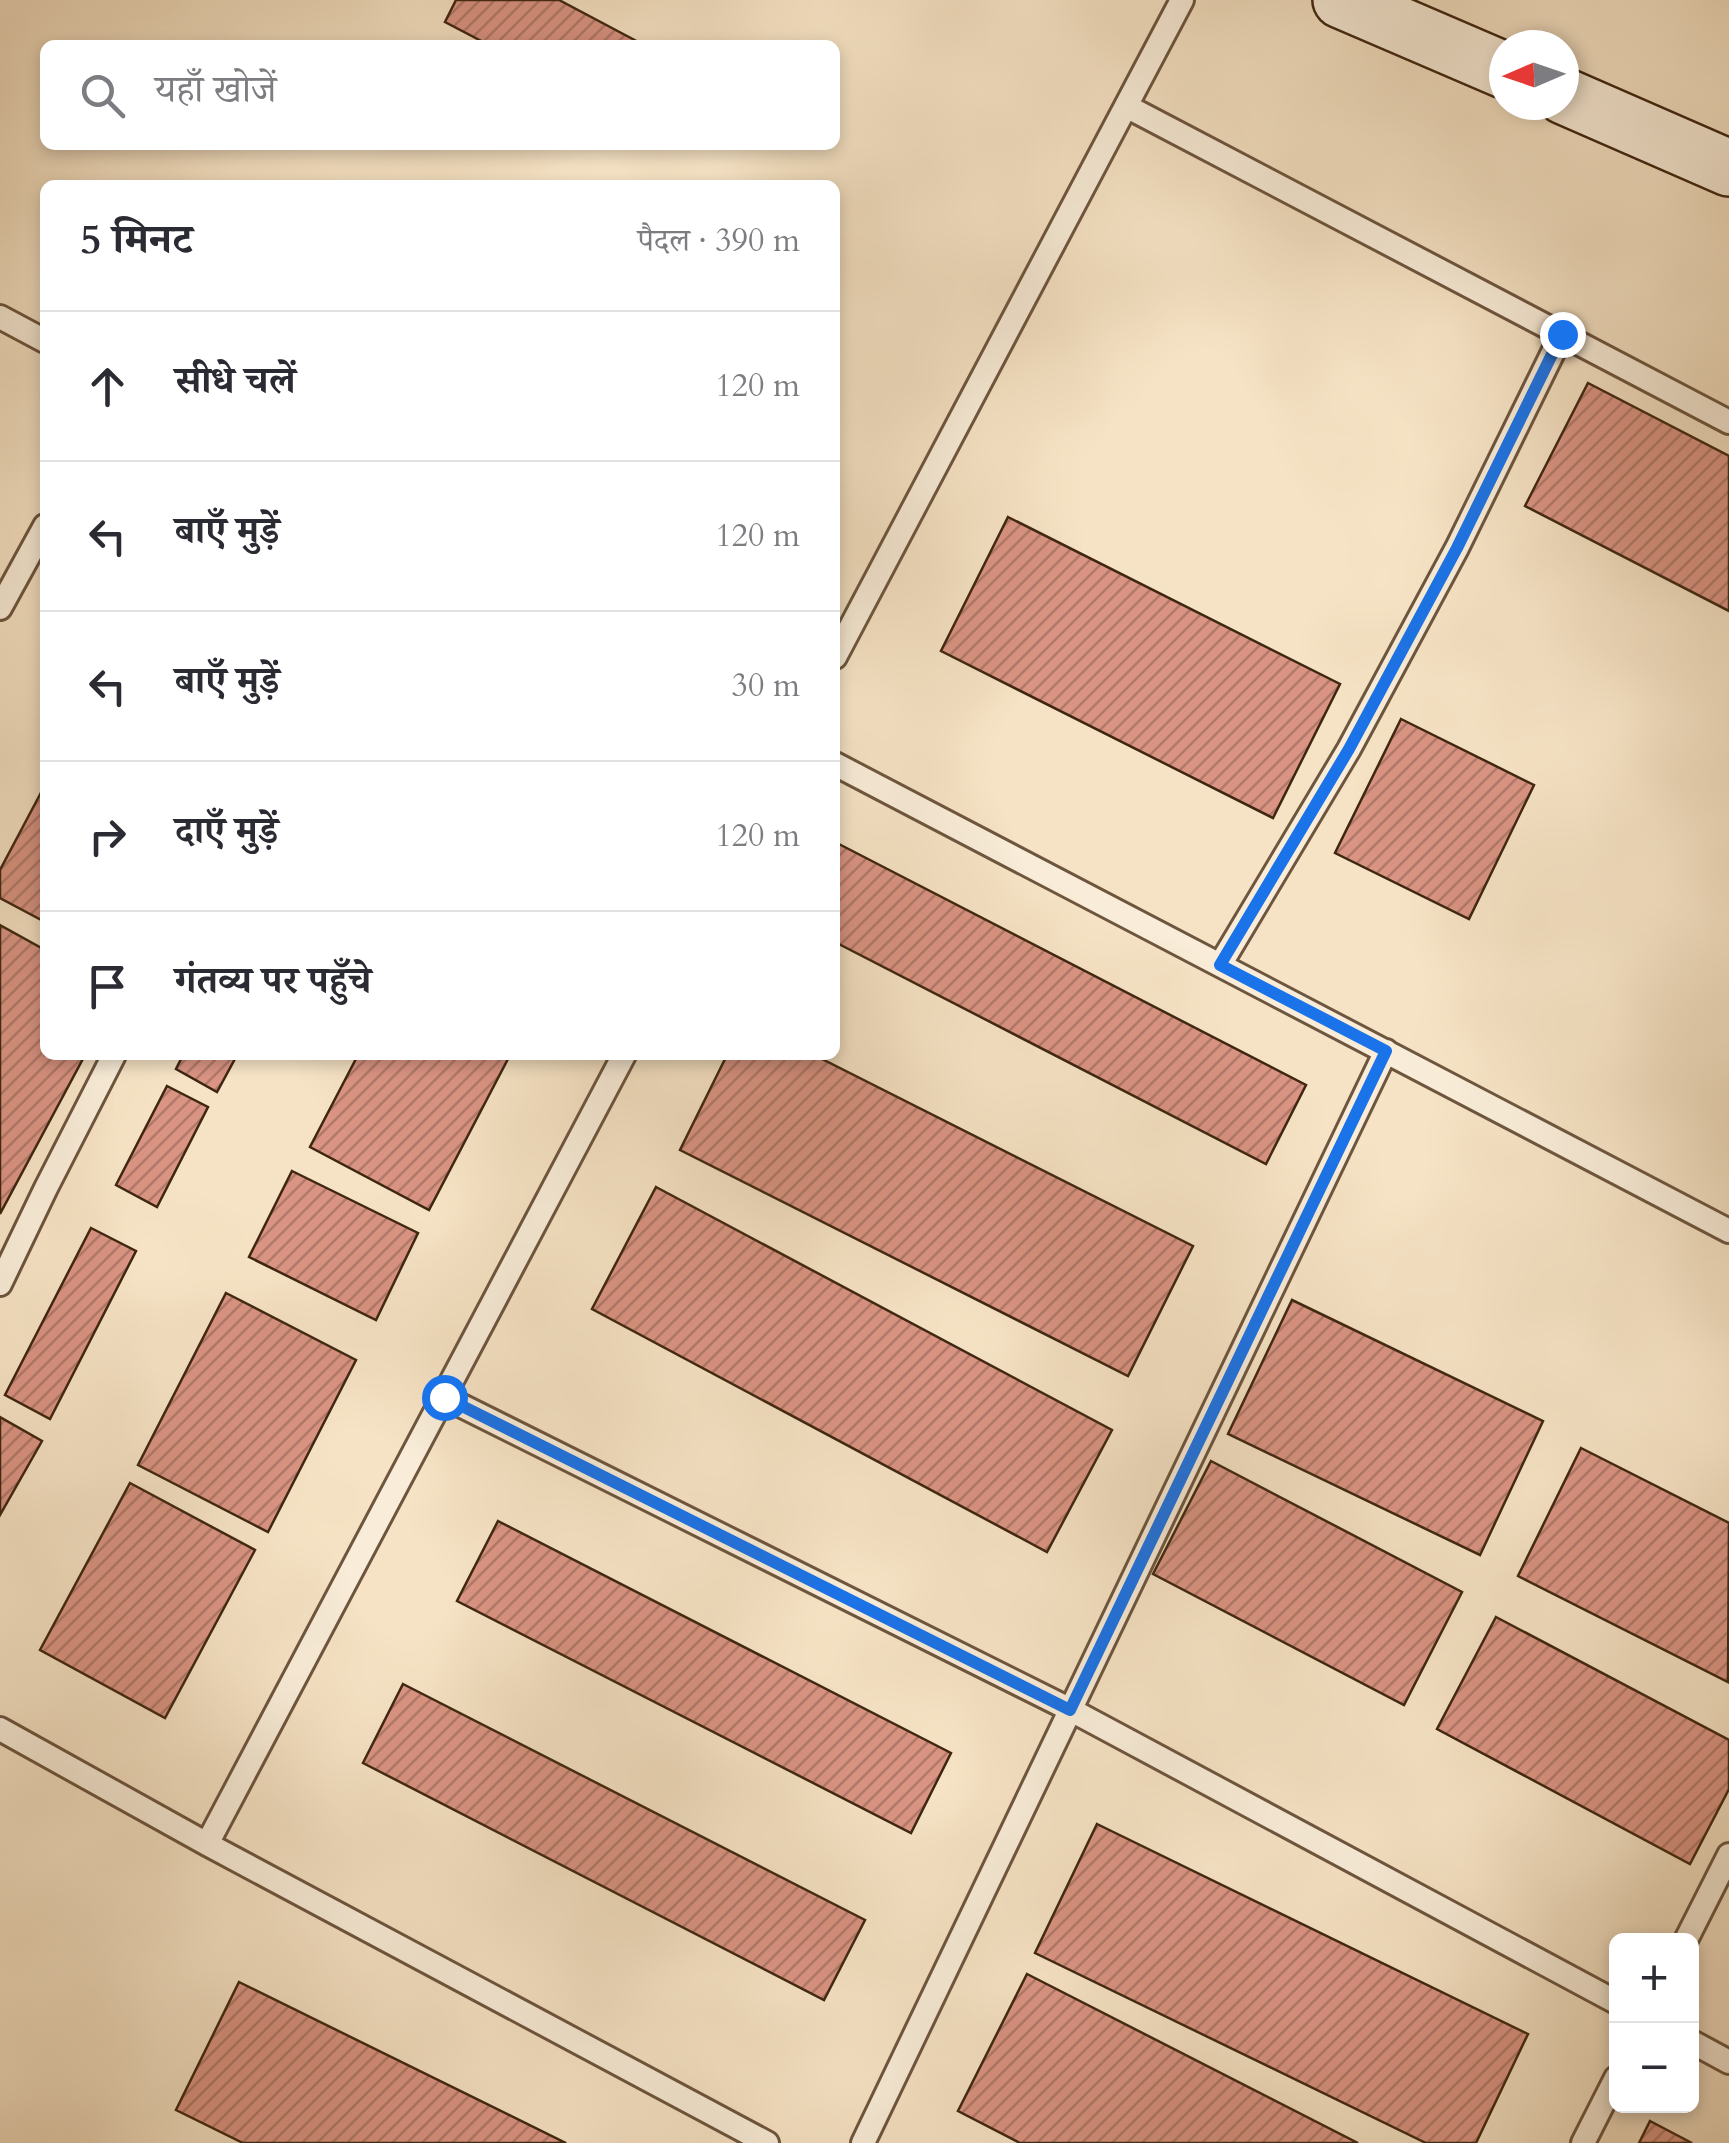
<!DOCTYPE html>
<html lang="hi">
<head>
<meta charset="utf-8">
<style>
  body { margin:0; font-family:Cardo,"Noto Serif Devanagari",serif; background:#f7f7f7; color:#2b2b33 }
  .controls { position:absolute; right:30px; bottom:30px; display:grid; overflow:hidden; border-radius:15px; box-shadow:0 5px 15px #0003 }
  .controls button { width:90px; height:90px; display:grid; place-items:center; padding:0; border:0; border-bottom:2px solid #e1e1e2; background:#fff; color:#2b2b33; font:50px sans-serif }
  .compass { position:absolute; left:1489px; top:30px; width:90px; height:90px; border-radius:50%; background:#fff; box-shadow:0 5px 15px #0003; rotate:268deg }
  .stop { position:absolute; width:30px; height:30px; margin:-22px; border:8px solid #1a73e8; border-radius:50%; background:#fff }
  .stop.end { background:#1a73e8; border-color:#fff; box-shadow:0 2px 10px #0008 }
  .list { margin:0; padding:0; list-style:none }
  h2 { display:flex; justify-content:space-between; align-items:center; height:130px; margin:0; padding:0 40px; font-size:42px }
  h2 small { font-size:32px; font-weight:400; color:#7c7c81 }
  .list li { display:grid; grid-template-columns:65px 1fr auto; gap:30px; align-items:center; box-sizing:border-box; height:150px; padding:0 40px; border-top:2px solid #e1e1e2 }
  .list b { display:block; font-size:38px; white-space:nowrap }
  .list em { font-size:32px; font-style:normal; color:#7c7c81 }
  .icon { flex:none; width:55px; height:55px; fill:none; stroke:currentColor; stroke-width:2; stroke-linecap:round; stroke-linejoin:round }
  .map { position:relative; flex:none; width:1729px; height:2143px; overflow:hidden }
  .search { position:absolute; background:#fff; box-shadow:0 5px 15px #0003; left:40px; top:40px; width:800px; height:110px; display:flex; align-items:center; gap:25px; box-sizing:border-box; padding:0 35px; border-radius:15px; color:#7c7c81; font-size:38px }
  .panel { position:absolute; background:#fff; box-shadow:0 5px 15px #0003; left:40px; top:180px; width:800px; height:880px; border-radius:15px }
  .map>svg:first-child { display:block }
</style>
</head>
<body>
<div class="map">
<svg width="1729" height="2143" viewBox="0 0 1729 2143">
  <defs>
    <pattern id="building-hatch" width="6" height="6" patternUnits="userSpaceOnUse" patternTransform="scale(2.5)"><rect width="6" height="6" fill="#da9483"/><path d="M-1 1l2-2M0 6l6-6M5 7l2-2" fill="none" stroke="#b2796a"/></pattern>
  </defs>
  <rect width="100%" height="100%" fill="#f6e3c5"/>
  <filter id="stains"><feTurbulence type="fractalNoise" baseFrequency=".002" numOctaves="4"/><feColorMatrix values="0 0 0 0 .2 0 0 0 0 .09 0 0 0 0 .02 0 0 0 .5 -.17"/></filter>
  <radialGradient id="worn" r=".72"><stop offset=".6" stop-color="#630" stop-opacity="0"/><stop offset="1" stop-color="#630" stop-opacity=".3"/></radialGradient>
  <!-- building -->
  <path fill="url(#building-hatch)" stroke="#3f2611" stroke-width="2.5" d="M 456,0 L 559,0 L 644,45 L 489,45 L 445,22 Z
    M 1588,383 L 1729,456 L 1729,611 L 1525,506 Z
    M 1008,517 L 1340,684 L 1273,818 L 941,651 Z
    M 1401,719 L 1534,785 L 1469,919 L 1335,853 Z
    M 45,785 L 45,922 L 0,898 L 0,870 Z
    M 835,842 L 1306,1085 L 1266,1164 L 835,942 Z
    M 0,925 L 45,950 L 45,1055 L 85,1055 L 0,1214 Z
    M 183,1055 L 237,1055 L 217,1092 L 176,1069 Z
    M 358,1055 L 510,1055 L 429,1210 L 310,1147 Z
    M 727,1055 L 814,1055 L 1193,1246 L 1128,1376 L 680,1150 Z
    M 167,1086 L 208,1107 L 157,1207 L 116,1185 Z
    M 292,1171 L 418,1233 L 376,1320 L 249,1257 Z
    M 656,1187 L 1112,1430 L 1047,1552 L 592,1309 Z
    M 91,1228 L 136,1251 L 50,1419 L 5,1395 Z
    M 226,1293 L 356,1360 L 268,1532 L 138,1465 Z
    M 1292,1300 L 1543,1421 L 1480,1555 L 1228,1434 Z
    M 0,1417 L 42,1441 L 0,1515 Z
    M 1581,1448 L 1729,1523 L 1728,1682 L 1518,1576 Z
    M 1211,1461 L 1462,1592 L 1404,1705 L 1153,1574 Z
    M 130,1483 L 255,1550 L 165,1718 L 40,1650 Z
    M 498,1521 L 951,1753 L 911,1833 L 457,1601 Z
    M 1496,1617 L 1729,1740 L 1729,1789 L 1690,1864 L 1437,1729 Z
    M 403,1684 L 865,1920 L 824,2000 L 363,1763 Z
    M 1097,1824 L 1528,2034 L 1476,2143 L 1426,2143 L 1035,1953 Z
    M 1027,1974 L 1358,2143 L 1020,2143 L 958,2111 Z
    M 239,1982 L 566,2143 L 243,2143 L 176,2110 Z
    M 1650,2121 L 1692,2143 L 1639,2143 Z"/>
  <g fill="none" stroke-linecap="round" stroke-linejoin="round">
    <!-- lane casing -->
    <g stroke="#6d553e" stroke-width="28">
      <path id="lane" d="M 1126,106 L 1729,422
        M 0,317 L 45,341
        M 0,608 L 45,526
        M 835,657 L 1182,0
        M 835,764 L 1729,1231
        M 1220,965 L 1349,749 L 1457,548 L 1562,334
        M 0,1284 L 46,1188 L 114,1055
        M 444,1397 L 1071,1710 L 1616,2002
        M 0,1729 L 207,1844 L 767,2143
        M 207,1844 L 624,1055
        M 1686,1940 L 1729,1855
        M 1692,2042 L 1729,2062
        M 863,2143 L 1386,1051
        M 1583,2143 L 1616,2078"/>
    </g>
    <!-- secondary casing -->
    <g stroke="#3f2611" stroke-width="60">
      <path id="secondary" d="M 1341,0 L 1504,70
        M 1564,96 L 1729,168"/>
    </g>
    <!-- lane -->
    <use href="#lane" stroke="#f9edd9" stroke-width="22"/>
    <!-- secondary -->
    <use href="#secondary" stroke="#f9edd9" stroke-width="55"/>
  </g>
  <g fill="none" stroke-linecap="round" stroke-linejoin="round">
    <!-- route -->
    <path stroke="#1a73e8" stroke-width="12" d="M 444,1397 L 1070,1710 L 1386,1051 L 1220,965 L 1349,749 L 1457,548 L 1562,334"/>
  </g>
  <rect width="100%" height="100%" filter="url(#stains)"/>
  <rect width="100%" height="100%" fill="url(#worn)"/>
</svg>
<div class="controls">
<button>+</button>
<button>−</button>
</div>
<svg class="compass" viewBox="-18 -18 36 36"><path d="M0-13l5 13h-10z" fill="#e53935"/><path d="M0 13l5-13h-10z" fill="#7c7c81"/></svg>
<div class="stop" style="left:444px;top:1397px"></div>
<div class="stop end" style="left:1562px;top:334px"></div>
<div class="search"><svg class="icon" aria-label="search" viewBox="0 0 24 24"><circle cx="10" cy="10" r="6"/><path d="M15 15l6 6"/></svg>यहाँ खोजें</div>
<section class="panel">
<h2>5 मिनट<small>पैदल · 390 m</small></h2>
<ul class="list">
<li><svg class="icon" aria-label="ahead" viewBox="0 0 24 24"><path d="M12 20V5M6 11l6-6 6 6"/></svg><div><b>सीधे चलें</b></div><em>120 m</em></li>
<li><svg class="icon" aria-label="left" viewBox="0 0 24 24"><path d="M17 20v-9H6M10 6l-5 5 5 5"/></svg><div><b>बाएँ मुड़ें</b></div><em>120 m</em></li>
<li><svg class="icon" aria-label="left" viewBox="0 0 24 24"><path d="M17 20v-9H6M10 6l-5 5 5 5"/></svg><div><b>बाएँ मुड़ें</b></div><em>30 m</em></li>
<li><svg class="icon" aria-label="right" viewBox="0 0 24 24"><path d="M7 20v-9h11M14 6l5 5-5 5"/></svg><div><b>दाएँ मुड़ें</b></div><em>120 m</em></li>
<li><svg class="icon" aria-label="arrive" viewBox="0 0 24 24"><path d="M6 21V4h12l-3 4 3 4H6"/></svg><div><b>गंतव्य पर पहुँचे</b></div></li>
</ul>
</section>
</div>
</body>
</html>
